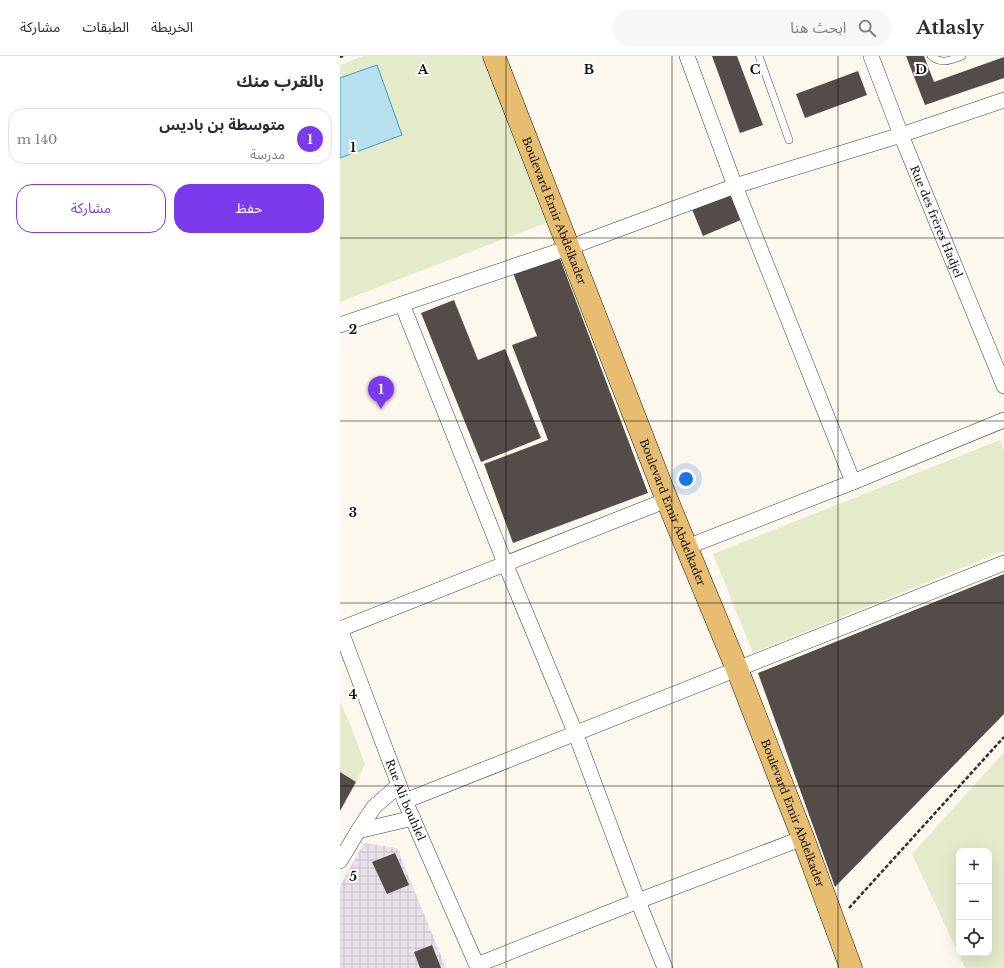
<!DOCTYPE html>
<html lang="ar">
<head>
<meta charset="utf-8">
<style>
  body { margin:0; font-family:"Libre Baskerville","Noto Sans Arabic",serif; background:#f7f7f7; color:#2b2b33; direction:rtl }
  .controls { position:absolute; right:12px; bottom:12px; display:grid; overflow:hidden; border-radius:8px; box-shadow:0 4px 16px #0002 }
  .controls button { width:36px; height:36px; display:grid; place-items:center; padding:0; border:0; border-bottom:1px solid #e1e1e2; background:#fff; color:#2b2b33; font:20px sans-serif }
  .you { position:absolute; left:346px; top:423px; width:14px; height:14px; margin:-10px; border:3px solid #fff; border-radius:50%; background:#1a73e8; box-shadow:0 0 0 6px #1a73e833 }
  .badge { display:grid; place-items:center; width:26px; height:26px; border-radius:50%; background:#7c3aed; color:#fff; font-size:13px; font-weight:700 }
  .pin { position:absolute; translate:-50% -33px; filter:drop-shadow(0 1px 2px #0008) }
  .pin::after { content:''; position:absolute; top:21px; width:14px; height:12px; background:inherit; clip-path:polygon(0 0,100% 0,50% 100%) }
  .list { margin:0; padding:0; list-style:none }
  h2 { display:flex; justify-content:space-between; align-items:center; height:52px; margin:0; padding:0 16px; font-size:17px }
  h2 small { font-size:13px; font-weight:400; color:#7c7c81 }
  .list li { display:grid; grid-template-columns:26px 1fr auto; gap:12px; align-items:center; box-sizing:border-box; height:56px; margin:0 8px 8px; padding:0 8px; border:1px solid #e1e1e2; border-radius:16px }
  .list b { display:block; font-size:15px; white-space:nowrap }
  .list p { margin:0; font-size:13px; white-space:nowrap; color:#7c7c81 }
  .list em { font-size:13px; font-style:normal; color:#7c7c81 }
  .actions { display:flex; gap:8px; padding:12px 16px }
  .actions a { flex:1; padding:9px 0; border:1px solid #7c3aed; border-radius:16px; text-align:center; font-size:14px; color:#7c3aed }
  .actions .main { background:#7c3aed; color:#fff }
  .icon { flex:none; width:22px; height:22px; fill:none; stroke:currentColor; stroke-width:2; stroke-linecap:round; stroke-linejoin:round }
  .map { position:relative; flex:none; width:664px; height:912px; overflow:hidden; direction:ltr }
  header { display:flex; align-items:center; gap:24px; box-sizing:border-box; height:56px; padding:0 20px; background:#fff; border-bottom:1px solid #e1e1e2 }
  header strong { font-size:19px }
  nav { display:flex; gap:22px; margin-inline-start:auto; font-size:14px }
  .search { width:280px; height:36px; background:#f7f7f7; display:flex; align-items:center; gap:10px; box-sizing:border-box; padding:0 14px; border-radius:22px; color:#7c7c81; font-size:15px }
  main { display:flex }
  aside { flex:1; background:#fff }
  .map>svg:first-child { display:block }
</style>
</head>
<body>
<header>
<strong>Atlasly</strong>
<div class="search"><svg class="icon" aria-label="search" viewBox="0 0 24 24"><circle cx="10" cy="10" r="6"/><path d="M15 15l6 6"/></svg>ابحث هنا</div>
<nav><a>الخريطة</a><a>الطبقات</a><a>مشاركة</a></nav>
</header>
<main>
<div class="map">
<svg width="664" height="912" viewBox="0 0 664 912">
  <defs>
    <pattern id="industrial-grid" width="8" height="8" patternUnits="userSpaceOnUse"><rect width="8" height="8" fill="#e8e1ea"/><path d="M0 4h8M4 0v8" fill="none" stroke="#c6c0c8"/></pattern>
  </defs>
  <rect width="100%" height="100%" fill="#fdf8ed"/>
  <!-- industrial -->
  <path fill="url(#industrial-grid)" d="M 24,787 L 57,792 L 106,912 L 0,912 L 0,830 Z"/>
  <!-- pitch -->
  <path fill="#e4ebcb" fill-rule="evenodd" d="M 23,0 L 143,0 L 208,166 L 0,246 L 0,9 Z
    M 660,384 L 664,395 L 664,495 L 413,597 L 373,498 Z
    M 0,646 L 11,670 L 25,709 L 16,726 L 0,716 Z
    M 664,696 L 664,912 L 625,912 L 572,798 ZM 619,795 L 649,795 L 649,897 L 619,897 Z"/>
  <!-- water -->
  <path fill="#b7e0ee" stroke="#479bbc" d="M 37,9 L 62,79 L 0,102 L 0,22 Z"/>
  <!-- building -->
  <path fill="#534c49" d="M 372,0 L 397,0 L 423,69 L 400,77 Z
    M 566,0 L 584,0 L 594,26 L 664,1 L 664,22 L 585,49 Z
    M 518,15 L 527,39 L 465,62 L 456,38 Z
    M 393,134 L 403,163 L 363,180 L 351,151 Z
    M 219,200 L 308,437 L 173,487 L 144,408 L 208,384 L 172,289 L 197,280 L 173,217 Z
    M 114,244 L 138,304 L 165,293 L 201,382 L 141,406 L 81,257 Z
    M 664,518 L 664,658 L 495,831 L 418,617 Z
    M 0,716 L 16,726 L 0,755 Z
    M 55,797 L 69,829 L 47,838 L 32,806 Z
    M 92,889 L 101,912 L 80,912 L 74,896 Z"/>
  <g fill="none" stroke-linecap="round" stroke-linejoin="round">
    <!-- service casing -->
    <g stroke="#3f3f3f" stroke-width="8">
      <path id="service" d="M 419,0 L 449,84
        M 591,0 C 602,9 611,4 622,0"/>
    </g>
    <!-- minor casing -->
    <g stroke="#3f3f3f" stroke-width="16">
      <g id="minor">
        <path d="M 347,0 L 395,130 L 513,426"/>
        <path id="s1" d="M 531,0 L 561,79 L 664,330"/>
        <path d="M 62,248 L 165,507 L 235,676 L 298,845 L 325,912"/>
        <path d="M 0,269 L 228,192 L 395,130 L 561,79 L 664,44"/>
        <path d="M 347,491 L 513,426 L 664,364"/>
        <path id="s2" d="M 0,573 L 65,745 L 138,912"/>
        <path d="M 0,573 L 327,444"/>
        <path d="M 65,745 L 664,507"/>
        <path d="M 18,775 L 73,762"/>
        <path d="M 0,805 L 18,775 L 34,751 L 59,729"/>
        <path d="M 137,909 L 298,845 L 463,782"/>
      </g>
    </g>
    <!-- primary casing -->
    <g stroke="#1d1d1d" stroke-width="23">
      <g id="primary">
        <path id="s3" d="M 154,0 L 327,444 L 397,613 L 463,782 L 511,912"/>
      </g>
    </g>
    <!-- path -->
    <path stroke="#2e2e2e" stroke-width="2.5" stroke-dasharray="4 2" stroke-linecap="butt" d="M 0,1 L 3,0
      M 509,852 L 664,681"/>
    <!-- service -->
    <use href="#service" stroke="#fff" stroke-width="7"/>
    <!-- minor -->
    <use href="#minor" stroke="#fff" stroke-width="15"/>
    <!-- primary -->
    <use href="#primary" stroke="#e7bd72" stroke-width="22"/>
  </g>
  <!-- grid -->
  <path fill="none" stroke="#0c0c0c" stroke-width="1" stroke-opacity="0.55" d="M 166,0 L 166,912M 332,0 L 332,912M 498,0 L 498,912M 0,182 L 664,182M 0,365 L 664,365M 0,547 L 664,547M 0,730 L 664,730"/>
  <g text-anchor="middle" stroke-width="4" stroke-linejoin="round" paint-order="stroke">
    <!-- street labels -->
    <g font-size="11" fill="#0c0c0c" stroke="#fff">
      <text dy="4" stroke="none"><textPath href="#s3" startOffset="166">Boulevard Emir Abdelkader</textPath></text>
      <text dy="4" stroke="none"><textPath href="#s1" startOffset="178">Rue des frères Hadjel</textPath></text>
      <text dy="4" stroke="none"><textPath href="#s3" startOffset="490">Boulevard Emir Abdelkader</textPath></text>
      <text dy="4" stroke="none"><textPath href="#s2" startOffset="183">Rue Ali bouhlel</textPath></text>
      <text dy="4" stroke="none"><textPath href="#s3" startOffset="814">Boulevard Emir Abdelkader</textPath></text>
    </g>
  </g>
  <g font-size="13" text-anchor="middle" font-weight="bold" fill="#0c0c0c" stroke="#fff" stroke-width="4" stroke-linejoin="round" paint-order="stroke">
    <text x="83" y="18">A</text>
    <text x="249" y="18">B</text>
    <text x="415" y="18">C</text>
    <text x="581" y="18">D</text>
    <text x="13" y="96">1</text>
    <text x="13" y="278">2</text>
    <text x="13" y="461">3</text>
    <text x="13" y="643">4</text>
    <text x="13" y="825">5</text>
  </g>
</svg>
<div class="controls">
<button>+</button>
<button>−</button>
<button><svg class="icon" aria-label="locate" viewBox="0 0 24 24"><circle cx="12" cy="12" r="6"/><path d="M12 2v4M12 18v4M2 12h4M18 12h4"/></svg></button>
</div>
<div class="you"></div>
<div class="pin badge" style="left:41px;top:353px">1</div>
</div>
<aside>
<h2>بالقرب منك<small></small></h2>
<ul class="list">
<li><span class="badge">1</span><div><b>متوسطة بن باديس</b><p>مدرسة</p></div><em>140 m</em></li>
</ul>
<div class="actions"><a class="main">حفظ</a><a>مشاركة</a></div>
</aside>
</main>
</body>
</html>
